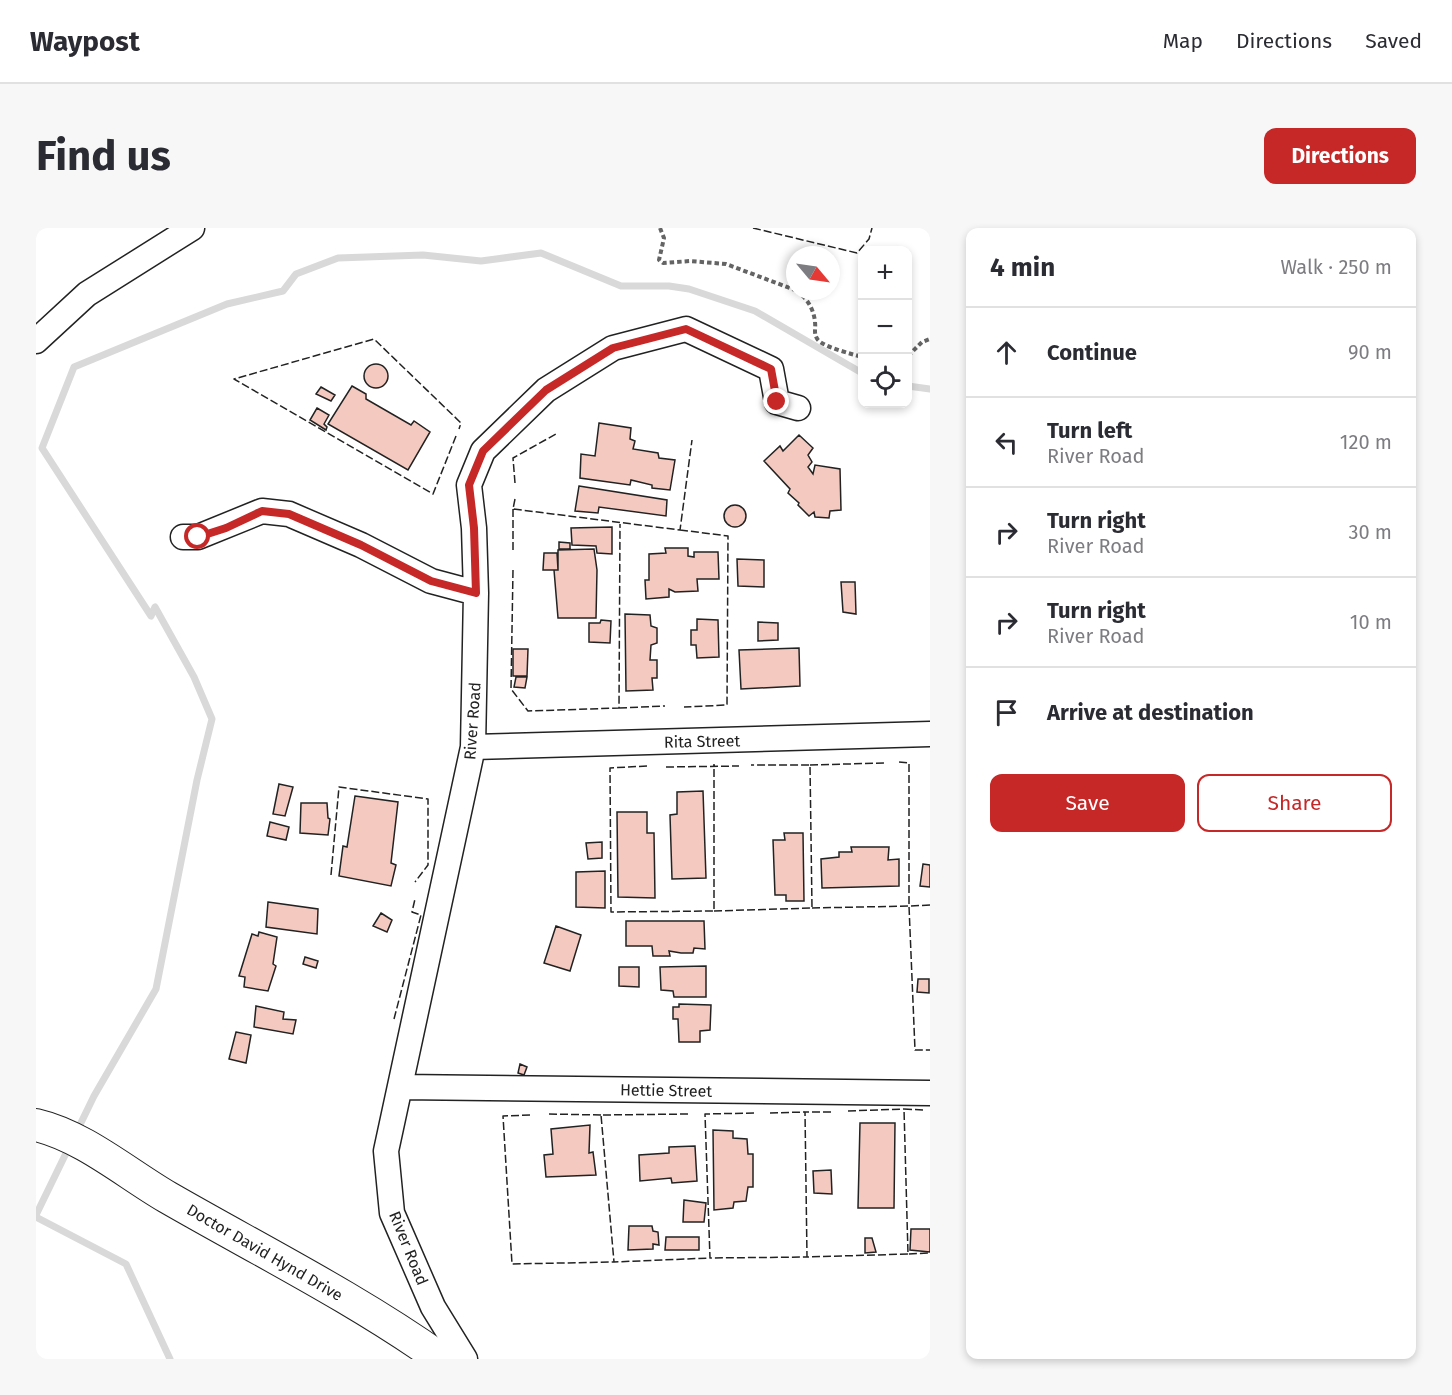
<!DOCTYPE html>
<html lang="en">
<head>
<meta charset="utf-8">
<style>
  body { margin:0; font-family:"Fira Sans",sans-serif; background:#f7f7f7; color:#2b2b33 }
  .controls { position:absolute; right:18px; top:18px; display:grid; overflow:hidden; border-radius:12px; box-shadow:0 3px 9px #0003 }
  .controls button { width:54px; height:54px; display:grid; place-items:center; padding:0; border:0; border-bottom:2px solid #e1e1e2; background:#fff; color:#2b2b33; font:30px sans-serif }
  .compass { position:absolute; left:750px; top:18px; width:54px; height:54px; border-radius:50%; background:#fff; box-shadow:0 3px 9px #0003; rotate:119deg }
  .stop { position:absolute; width:18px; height:18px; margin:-14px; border:4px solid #c62828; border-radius:50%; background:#fff }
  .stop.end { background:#c62828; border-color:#fff; box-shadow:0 2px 6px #0008 }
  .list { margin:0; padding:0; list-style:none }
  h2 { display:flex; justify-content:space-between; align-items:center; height:78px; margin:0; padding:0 24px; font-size:26px }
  h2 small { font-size:20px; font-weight:400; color:#7c7c81 }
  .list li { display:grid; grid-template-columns:39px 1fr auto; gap:18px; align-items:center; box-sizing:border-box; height:90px; padding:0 24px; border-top:2px solid #e1e1e2 }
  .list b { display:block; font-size:22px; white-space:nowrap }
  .list p { margin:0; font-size:20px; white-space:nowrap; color:#7c7c81 }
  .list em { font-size:20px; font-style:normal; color:#7c7c81 }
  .actions { display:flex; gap:12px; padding:18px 24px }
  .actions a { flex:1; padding:14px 0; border:2px solid #c62828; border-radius:12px; text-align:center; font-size:21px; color:#c62828 }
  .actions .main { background:#c62828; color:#fff }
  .icon { flex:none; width:33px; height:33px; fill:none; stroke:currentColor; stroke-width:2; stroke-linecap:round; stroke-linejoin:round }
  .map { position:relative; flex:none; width:894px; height:1131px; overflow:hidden; border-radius:12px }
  header { display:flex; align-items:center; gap:36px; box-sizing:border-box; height:84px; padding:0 30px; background:#fff; border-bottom:2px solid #e1e1e2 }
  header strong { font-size:28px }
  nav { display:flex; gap:33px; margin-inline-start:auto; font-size:21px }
  .intro { display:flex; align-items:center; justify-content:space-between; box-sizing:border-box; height:144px; padding:0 36px }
  h1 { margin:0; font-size:42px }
  .button { padding:15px 27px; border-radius:12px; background:#c62828; color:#fff; font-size:21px; font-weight:700 }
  main { display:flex; gap:36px; padding:0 36px }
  aside { flex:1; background:#fff; border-radius:12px; box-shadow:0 3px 9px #0003 }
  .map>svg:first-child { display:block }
</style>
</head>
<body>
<header>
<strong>Waypost</strong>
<nav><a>Map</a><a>Directions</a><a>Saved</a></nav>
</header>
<div class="intro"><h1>Find us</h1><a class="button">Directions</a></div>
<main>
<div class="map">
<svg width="894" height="1131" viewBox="0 0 894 1131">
  <rect width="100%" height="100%" fill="#fff"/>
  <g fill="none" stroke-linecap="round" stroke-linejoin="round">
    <!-- stream -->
    <path stroke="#d9d9d9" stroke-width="7" d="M 872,158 L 894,161
      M 40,905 L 58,868 L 120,761 L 161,552 L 176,491 L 158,449 L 119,379 L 115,388 L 6,220 L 38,139 L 191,76 L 247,63 L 260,46 L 302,30 L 387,27 L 445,33 L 505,25 L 585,58 L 633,58 L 653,61 L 719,83 L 826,145
      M 0,987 L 34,917
      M 0,989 L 90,1036 L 134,1131"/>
  </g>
  <!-- building -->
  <path fill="#f3c9c0" stroke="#222" stroke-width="1.5" d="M328 148a12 12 0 1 1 24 0a12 12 0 1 1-24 0Z
    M 316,158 L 330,166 L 330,171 L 375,197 L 378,193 L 394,204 L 372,242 L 292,196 Z
    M 285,159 L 299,167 L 295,173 L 280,166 Z
    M 281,180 L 293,187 L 288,196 L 291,199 L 290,202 L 274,192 Z
    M 563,195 L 595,200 L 594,211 L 599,213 L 597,221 L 622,225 L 623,230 L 639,232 L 634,262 L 616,260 L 616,257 L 595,252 L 594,257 L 544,250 L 545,226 L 559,228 Z
    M 763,207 L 777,220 L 772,227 L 776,234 L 772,239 L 777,246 L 779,237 L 804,241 L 805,282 L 794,283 L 793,290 L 779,289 L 778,284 L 773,288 L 762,277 L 763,275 L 752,265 L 754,261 L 728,233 L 744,218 L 747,223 Z
    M 543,258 L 631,272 L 630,288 L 563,279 L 562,285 L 539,283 Z
    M688 288a11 11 0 1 1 22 0a11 11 0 1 1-22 0Z
    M 576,299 L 576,326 L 561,325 L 560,318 L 536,317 L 535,300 Z
    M 523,314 L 534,315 L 534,321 L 523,321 Z
    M 629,320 L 652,320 L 652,328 L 658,329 L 658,324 L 682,324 L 683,351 L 661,351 L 662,363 L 639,364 L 633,361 L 633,369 L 610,371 L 609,352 L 613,352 L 613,326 L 630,325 Z
    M 558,321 L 561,342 L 560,390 L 522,390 L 518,342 L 522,342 L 522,322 Z
    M 508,325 L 521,325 L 522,342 L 507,342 Z
    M 701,331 L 728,332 L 728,359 L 702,358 Z
    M 805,354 L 819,354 L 820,386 L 807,384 Z
    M 589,386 L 614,387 L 615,398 L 621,400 L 621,415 L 615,417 L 614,432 L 621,432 L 621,450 L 616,450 L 617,462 L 590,463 Z
    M 661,391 L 682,392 L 683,429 L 661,430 L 660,417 L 655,417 L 655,402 L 661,402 Z
    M 565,392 L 575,393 L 574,415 L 553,414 L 553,395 L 564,395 Z
    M 722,394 L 742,395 L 742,412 L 722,413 Z
    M 763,420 L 764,458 L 705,461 L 703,422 Z
    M 477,421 L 492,421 L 491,448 L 477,448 Z
    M 480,449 L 491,449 L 489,460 L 478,459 Z
    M 243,556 L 257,559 L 249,588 L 237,586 Z
    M 667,563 L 670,650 L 636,651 L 634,587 L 641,586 L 641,564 Z
    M 319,568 L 362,574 L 355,635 L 360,637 L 355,658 L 303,648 L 307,618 L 311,619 Z
    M 265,575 L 291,575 L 292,590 L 294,591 L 292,607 L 264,605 Z
    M 581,584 L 611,584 L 611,605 L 618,605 L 619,670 L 582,669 Z
    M 234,594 L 253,599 L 250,612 L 231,608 Z
    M 748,605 L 767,605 L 768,673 L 750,673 L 750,667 L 739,667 L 737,612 L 749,612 Z
    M 566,614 L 566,630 L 552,631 L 550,615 Z
    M 815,619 L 853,619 L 852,632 L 863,631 L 863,658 L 786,660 L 785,631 L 803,629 L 803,624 L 816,624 Z
    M 887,636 L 894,637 L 894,659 L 884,658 Z
    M 569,643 L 569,680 L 540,679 L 540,644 Z
    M 232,674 L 282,681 L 281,706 L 230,699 Z
    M 345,685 L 356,692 L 351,704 L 337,698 Z
    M 590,693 L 668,693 L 669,721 L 658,720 L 657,725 L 645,725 L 633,723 L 634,728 L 617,728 L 616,718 L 590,718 Z
    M 520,698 L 545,707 L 534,743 L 508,735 Z
    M 223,704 L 241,709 L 237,736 L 240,738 L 232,763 L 208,759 L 209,749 L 203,748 L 216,706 L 222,708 Z
    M 269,729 L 282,733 L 280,740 L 267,736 Z
    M 670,738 L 670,769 L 638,769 L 637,763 L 625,762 L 624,739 Z
    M 583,739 L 603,739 L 603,759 L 583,758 Z
    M 882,751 L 893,751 L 893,765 L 881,764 Z
    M 643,776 L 675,777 L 674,802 L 664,803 L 664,814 L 643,814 L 642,791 L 637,791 L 637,779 L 643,779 Z
    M 220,778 L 248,784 L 247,791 L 260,792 L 257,806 L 218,799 Z
    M 200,804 L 215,807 L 210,835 L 193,831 Z
    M 484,836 L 491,839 L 488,847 L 482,845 Z
    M 824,895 L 859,895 L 858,980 L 822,980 Z
    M 554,897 L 553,925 L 557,924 L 560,947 L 510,949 L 508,927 L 517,926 L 515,901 Z
    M 677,902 L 697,903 L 697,910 L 711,911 L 712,926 L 717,926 L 717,959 L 712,959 L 710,973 L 698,974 L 697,980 L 678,982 Z
    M 659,918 L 661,953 L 636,955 L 635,950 L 604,953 L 603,927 L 633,925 L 633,919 Z
    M 795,942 L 796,966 L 778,965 L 777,943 Z
    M 648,972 L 670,975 L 668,994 L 647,994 Z
    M 593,998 L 616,998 L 617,1003 L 622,1004 L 623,1017 L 617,1016 L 617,1021 L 592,1022 Z
    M 875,1001 L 894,1001 L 894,1024 L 874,1022 Z
    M 630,1009 L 663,1009 L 663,1022 L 629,1022 Z
    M 829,1010 L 836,1010 L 840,1024 L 829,1025 Z"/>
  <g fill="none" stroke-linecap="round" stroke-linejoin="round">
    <!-- minor casing -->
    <g stroke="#222" stroke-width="27">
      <path id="minor" d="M 0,113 L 51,66 L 156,0
        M 147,309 L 162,309 L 226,283 L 253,286 L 325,317 L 395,353 L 440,365
        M 437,519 L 894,506
        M 365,859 L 894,865
        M 429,1131 L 397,1079 L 356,985 L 350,923 L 437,519 L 440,365 L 438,300 L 433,257 L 447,223 L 510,162 L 577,120 L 650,101 L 735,141 L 741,174 L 762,180"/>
    </g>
    <!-- major casing -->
    <g stroke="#222" stroke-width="34">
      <path id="major" d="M 0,897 C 47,908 90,945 131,969 C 223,1022 319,1070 405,1131"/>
    </g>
    <!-- path -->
    <path stroke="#646464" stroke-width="4" stroke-dasharray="4.5 3" stroke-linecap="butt" d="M 624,0 L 628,10 L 623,32 L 627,35 L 654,33 L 690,36 L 759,62
      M 760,63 C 771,69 778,82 779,94 C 780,102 777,105 782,112 C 788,119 816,126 826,129
      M 872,128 L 886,114 L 894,111"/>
    <!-- minor -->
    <use href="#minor" stroke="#fff" stroke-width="24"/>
    <!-- major -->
    <use href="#major" stroke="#fff" stroke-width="32"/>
    <!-- fence -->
    <path stroke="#222" stroke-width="1.5" stroke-dasharray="8 3" stroke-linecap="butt" d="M 717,0 L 821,25 L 833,11 L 836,0
      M 420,208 L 397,266 L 198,151 L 338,111 L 425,195 L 423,201
      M 479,255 L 477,230 L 520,206
      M 479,271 L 477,281 L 644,302 L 656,212
      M 477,281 L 477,325
      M 644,302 L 692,308 L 691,477 L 648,479
      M 477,342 L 475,461 L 492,483 L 583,480 L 584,296
      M 583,480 L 629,478
      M 774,537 L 848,535
      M 611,538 L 574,540 L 575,684 L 678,683 L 678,536
      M 630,539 L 703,538
      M 295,647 L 303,559 L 392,571 L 392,637 L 379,654
      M 894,677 L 873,678 L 879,822 L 894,822
      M 776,680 L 873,678 L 873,535 L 862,534
      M 678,683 L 776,680 L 774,537 L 715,537
      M 358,791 L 385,687 L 376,684 L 379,671
      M 887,882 L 868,881 L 872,1026 L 894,1025
      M 812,883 L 868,881
      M 795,884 L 769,884 L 771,1029 L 872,1026
      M 718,885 L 669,886 L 674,1030 L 771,1029
      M 734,885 L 769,884
      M 513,886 L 565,887
      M 652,886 L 565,887 L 578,1034 L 674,1030
      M 494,887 L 467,888 L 476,1036 L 578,1034"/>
  </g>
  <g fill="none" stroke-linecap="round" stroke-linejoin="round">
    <!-- route -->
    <path stroke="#c62828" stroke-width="8" d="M 162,309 L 190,300 L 226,283 L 253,286 L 325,317 L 395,353 L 440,365 L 438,300 L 433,257 L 447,223 L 510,162 L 577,120 L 650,101 L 735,141 L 741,174"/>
  </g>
  <g text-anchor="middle" stroke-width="4.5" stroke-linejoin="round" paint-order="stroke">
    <!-- street labels -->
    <g font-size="16" fill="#222" stroke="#fff">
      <text transform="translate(436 493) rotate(-86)" y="6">River Road</text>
      <text transform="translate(666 513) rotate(-1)" y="6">Rita Street</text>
      <text transform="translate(630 862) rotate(1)" y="6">Hettie Street</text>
      <text transform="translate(373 1020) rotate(68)" y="6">River Road</text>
      <text transform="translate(229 1024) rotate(30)" y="6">Doctor David Hynd Drive</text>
    </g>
  </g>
</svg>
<div class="controls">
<button>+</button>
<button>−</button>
<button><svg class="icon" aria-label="locate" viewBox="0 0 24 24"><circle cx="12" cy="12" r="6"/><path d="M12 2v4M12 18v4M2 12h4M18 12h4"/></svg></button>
</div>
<svg class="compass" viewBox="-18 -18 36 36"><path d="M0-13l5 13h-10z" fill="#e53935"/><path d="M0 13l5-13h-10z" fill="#7c7c81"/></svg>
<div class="stop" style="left:162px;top:309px"></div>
<div class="stop end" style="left:741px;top:174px"></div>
</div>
<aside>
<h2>4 min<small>Walk · 250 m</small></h2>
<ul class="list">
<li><svg class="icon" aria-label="ahead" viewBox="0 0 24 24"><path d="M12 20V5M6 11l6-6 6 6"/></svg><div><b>Continue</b></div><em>90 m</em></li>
<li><svg class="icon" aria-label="left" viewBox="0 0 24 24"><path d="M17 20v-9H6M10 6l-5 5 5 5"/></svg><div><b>Turn left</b><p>River Road</p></div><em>120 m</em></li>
<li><svg class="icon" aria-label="right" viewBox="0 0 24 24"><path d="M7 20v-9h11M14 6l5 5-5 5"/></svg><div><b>Turn right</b><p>River Road</p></div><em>30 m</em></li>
<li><svg class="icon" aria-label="right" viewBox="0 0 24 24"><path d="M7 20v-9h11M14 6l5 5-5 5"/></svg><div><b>Turn right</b><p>River Road</p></div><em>10 m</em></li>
<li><svg class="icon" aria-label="arrive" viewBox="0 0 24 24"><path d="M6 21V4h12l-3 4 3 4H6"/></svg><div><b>Arrive at destination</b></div></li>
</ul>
<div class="actions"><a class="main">Save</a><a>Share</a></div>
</aside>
</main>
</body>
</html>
